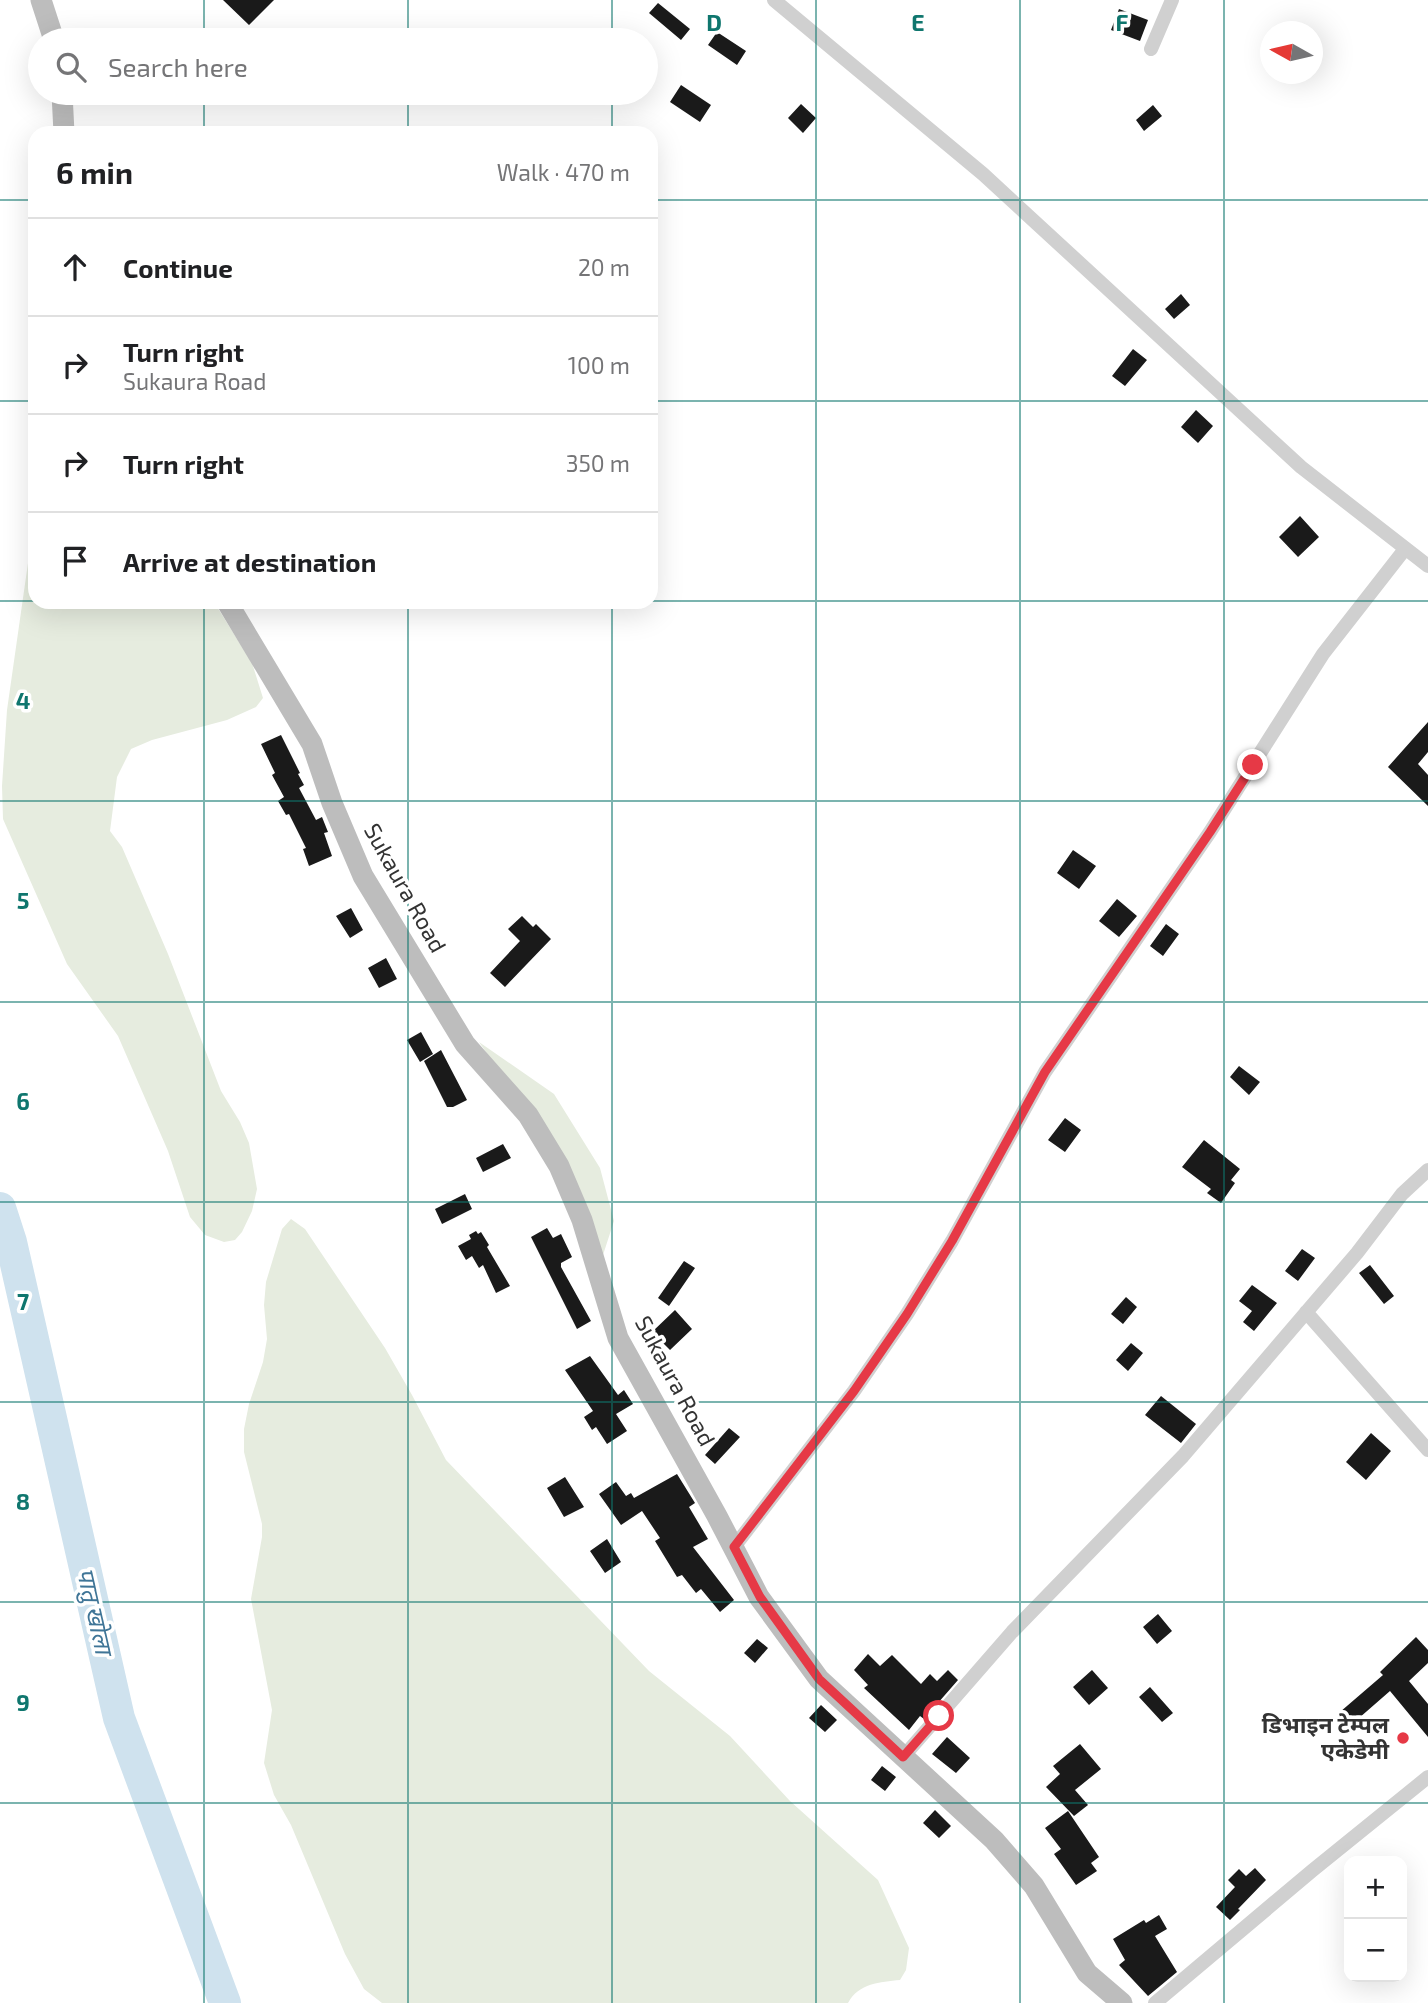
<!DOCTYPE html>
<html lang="en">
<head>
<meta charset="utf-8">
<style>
  body { margin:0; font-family:"Exo 2","Noto Sans Devanagari",sans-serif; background:#f2f2f2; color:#202124 }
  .controls { position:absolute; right:21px; bottom:21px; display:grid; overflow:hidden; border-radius:14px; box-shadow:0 7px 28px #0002 }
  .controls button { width:63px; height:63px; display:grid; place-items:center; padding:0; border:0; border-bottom:2px solid #e0e0e0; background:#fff; color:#202124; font:35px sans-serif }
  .compass { position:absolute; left:1260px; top:21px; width:63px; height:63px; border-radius:50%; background:#fff; box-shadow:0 7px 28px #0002; rotate:278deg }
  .stop { position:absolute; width:21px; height:21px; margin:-16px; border:5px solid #e63946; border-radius:50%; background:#fff }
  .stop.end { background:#e63946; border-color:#fff; box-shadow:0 2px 7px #0008 }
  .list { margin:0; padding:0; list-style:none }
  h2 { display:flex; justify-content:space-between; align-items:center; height:91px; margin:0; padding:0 28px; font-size:30px }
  h2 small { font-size:23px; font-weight:400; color:#757577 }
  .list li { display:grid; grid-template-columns:46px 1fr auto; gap:21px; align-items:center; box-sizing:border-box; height:98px; padding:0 28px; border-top:2px solid #e0e0e0 }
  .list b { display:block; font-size:26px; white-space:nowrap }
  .list p { margin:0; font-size:23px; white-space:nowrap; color:#757577 }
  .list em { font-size:23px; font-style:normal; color:#757577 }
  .icon { flex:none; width:38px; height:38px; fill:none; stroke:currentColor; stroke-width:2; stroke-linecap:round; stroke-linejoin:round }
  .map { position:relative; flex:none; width:1428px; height:2003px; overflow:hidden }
  .search { position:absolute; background:#fff; box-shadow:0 7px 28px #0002; left:28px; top:28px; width:630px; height:77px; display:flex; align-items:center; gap:18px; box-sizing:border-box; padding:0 24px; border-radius:38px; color:#757577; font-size:26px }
  .panel { position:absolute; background:#fff; box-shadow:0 7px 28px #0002; left:28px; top:126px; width:630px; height:483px; border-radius:21px }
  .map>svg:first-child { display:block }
</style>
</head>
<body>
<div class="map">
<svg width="1428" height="2003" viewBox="0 0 1428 2003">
  <rect width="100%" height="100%" fill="#fff"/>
  <!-- green -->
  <path fill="#e6ecdf" d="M 35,514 L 35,602 L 214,602 L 252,663 L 263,698 L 256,707 L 227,720 L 152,740 L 131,749 L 117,777 L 110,831 L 122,847 L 168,954 L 221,1091 L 240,1122 L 249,1143 L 257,1189 L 252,1211 L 242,1232 L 235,1240 L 224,1242 L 205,1235 L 190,1217 L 168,1151 L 118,1036 L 67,964 L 3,819 L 2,786 L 7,710 Z
    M 479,1042 L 554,1094 L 600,1168 L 614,1221 L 603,1255 L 500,1072 Z
    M 291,1219 L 305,1229 L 385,1348 L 412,1395 L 446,1460 L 649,1671 L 730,1736 L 790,1801 L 878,1880 L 909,1948 L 906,1970 L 900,1980 C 880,1982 859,1983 848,2003 L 382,2003 L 364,1989 L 345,1954 L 291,1825 L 274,1795 L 264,1763 L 272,1710 L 251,1599 L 262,1537 L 262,1524 L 244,1452 L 244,1429 L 249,1404 L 263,1362 L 267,1339 L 264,1305 L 266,1282 L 282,1229 Z"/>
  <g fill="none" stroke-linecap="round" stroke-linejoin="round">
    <!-- river -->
    <path stroke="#cfe2ee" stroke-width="32" d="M 0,1208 L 11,1242 L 119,1718 L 225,2003"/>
  </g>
  <!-- building -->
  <path fill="#1a1a1a" d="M 223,0 L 274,0 L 249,25 Z
    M 658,3 L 690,29 L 681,40 L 649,13 Z
    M 1119,9 L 1148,20 L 1140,41 L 1111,30 Z
    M 717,32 L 746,51 L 737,65 L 708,45 Z
    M 681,85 L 711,105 L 700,122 L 670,102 Z
    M 801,104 L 816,118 L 803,133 L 788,118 Z
    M 1153,105 L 1162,116 L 1144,131 L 1136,120 Z
    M 1181,294 L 1190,305 L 1174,319 L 1165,309 Z
    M 1133,349 L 1147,360 L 1125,386 L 1112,376 Z
    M 1196,410 L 1213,426 L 1198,443 L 1181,427 Z
    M 1300,516 L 1319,537 L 1298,557 L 1279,537 Z
    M 1428,722 L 1428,752 L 1418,764 L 1428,775 L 1428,806 L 1388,767 Z
    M 281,735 L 300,773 L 298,774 L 304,785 L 299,788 L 316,820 L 322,817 L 328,832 L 324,833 L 332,856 L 309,866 L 303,849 L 306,848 L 289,814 L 286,815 L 278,801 L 284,797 L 272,775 L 275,773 L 261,744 Z
    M 1073,850 L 1096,866 L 1079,889 L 1057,873 Z
    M 1117,899 L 1137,916 L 1119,937 L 1099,921 Z
    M 351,908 L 363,930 L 350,938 L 336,916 Z
    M 522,916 L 533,927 L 536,924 L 551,939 L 505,987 L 490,973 L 520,941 L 508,929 Z
    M 1166,924 L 1179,934 L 1163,956 L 1150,946 Z
    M 386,958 L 397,979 L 379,988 L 368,968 Z
    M 421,1032 L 433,1054 L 420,1062 L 407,1040 Z
    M 441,1050 L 467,1100 L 453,1107 L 447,1107 L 424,1061 Z
    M 1239,1066 L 1260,1082 L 1249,1095 L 1230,1077 Z
    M 1065,1118 L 1081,1130 L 1065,1152 L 1048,1140 Z
    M 1204,1140 L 1240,1169 L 1231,1180 L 1235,1183 L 1221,1203 L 1207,1193 L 1211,1189 L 1182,1167 Z
    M 503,1144 L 511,1158 L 483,1172 L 476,1158 Z
    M 465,1194 L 472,1209 L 442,1224 L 435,1209 Z
    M 547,1228 L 553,1238 L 561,1234 L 572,1257 L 561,1263 L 561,1267 L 591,1321 L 577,1329 L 531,1237 Z
    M 476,1231 L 478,1234 L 481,1232 L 489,1245 L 487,1247 L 510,1286 L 496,1293 L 483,1265 L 479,1268 L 472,1256 L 466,1260 L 458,1246 L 471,1239 L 469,1235 Z
    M 1302,1249 L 1315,1258 L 1298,1281 L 1285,1271 Z
    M 684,1261 L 695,1268 L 669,1306 L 658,1298 Z
    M 1370,1265 L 1394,1296 L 1384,1304 L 1359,1273 Z
    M 1252,1285 L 1277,1303 L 1254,1331 L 1243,1322 L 1252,1311 L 1239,1301 Z
    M 1126,1297 L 1137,1307 L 1123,1324 L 1111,1314 Z
    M 675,1310 L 692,1329 L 670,1350 L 652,1332 Z
    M 1131,1343 L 1143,1353 L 1128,1371 L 1116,1360 Z
    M 590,1356 L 618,1395 L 624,1390 L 633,1404 L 616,1414 L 627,1431 L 607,1444 L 596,1427 L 592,1430 L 584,1417 L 593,1411 L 565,1370 Z
    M 1161,1396 L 1196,1424 L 1181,1443 L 1145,1415 Z
    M 729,1428 L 740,1437 L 715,1464 L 705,1455 Z
    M 1371,1433 L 1391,1451 L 1366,1480 L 1346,1462 Z
    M 677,1474 L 695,1503 L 689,1507 L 708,1539 L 693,1547 L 734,1600 L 720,1612 L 701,1589 L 696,1593 L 682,1575 L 677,1577 L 655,1541 L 660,1538 L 642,1511 L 621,1525 L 599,1494 L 616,1482 L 626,1496 L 631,1493 L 634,1498 Z
    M 565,1477 L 584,1507 L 564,1517 L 547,1488 Z
    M 607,1539 L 621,1562 L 605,1573 L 590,1551 Z
    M 1158,1614 L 1172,1631 L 1157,1644 L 1143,1627 Z
    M 1416,1637 L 1428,1650 L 1428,1663 L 1409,1681 L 1428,1704 L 1428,1737 L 1390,1691 L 1351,1725 L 1340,1712 L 1383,1675 L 1380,1672 Z
    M 757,1639 L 768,1648 L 755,1663 L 744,1653 Z
    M 868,1654 L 880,1666 L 892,1655 L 921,1684 L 930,1674 L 937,1681 L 948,1670 L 958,1680 L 924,1719 L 920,1716 L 909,1730 L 864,1688 L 868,1685 L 854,1670 Z
    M 1092,1670 L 1108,1688 L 1089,1705 L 1073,1687 Z
    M 1150,1687 L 1173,1713 L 1162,1722 L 1139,1697 Z
    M 821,1705 L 837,1720 L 825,1732 L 809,1718 Z
    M 947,1737 L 970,1758 L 956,1773 L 932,1754 Z
    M 1080,1744 L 1101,1769 L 1075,1790 L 1088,1805 L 1074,1816 L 1046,1787 L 1060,1774 L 1053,1766 Z
    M 882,1766 L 896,1777 L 885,1791 L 871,1780 Z
    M 935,1810 L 951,1826 L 939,1838 L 923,1823 Z
    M 1068,1811 L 1099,1857 L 1091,1863 L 1097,1871 L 1076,1885 L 1054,1854 L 1061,1849 L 1045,1828 Z
    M 1255,1868 L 1266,1880 L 1238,1909 L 1240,1910 L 1230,1920 L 1216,1907 L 1235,1887 L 1228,1880 L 1239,1869 L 1246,1876 Z
    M 1159,1915 L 1167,1929 L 1155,1936 L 1177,1972 L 1148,1996 L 1119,1965 L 1125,1960 L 1113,1939 L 1144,1920 L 1146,1923 Z"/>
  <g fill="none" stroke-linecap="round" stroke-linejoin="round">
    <!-- street -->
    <path stroke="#d0d0d0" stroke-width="14" d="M 774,0 L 983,174 L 1301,467 L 1428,566
      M 1151,49 L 1172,0
      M 1306,1312 L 1428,1450
      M 734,1547 L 854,1391 L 907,1314 L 952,1241 L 1045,1072 L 1210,832 L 1323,654 L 1405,549
      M 903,1757 L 1012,1632 L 1183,1456 L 1357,1253 L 1402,1194 L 1428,1170
      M 1155,2003 L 1313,1870 L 1428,1777"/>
    <!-- secondary -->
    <path stroke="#bdbdbd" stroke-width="21" d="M 41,0 L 54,40
      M 62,93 L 64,133
      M 227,602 L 312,744 L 332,803 L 363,876 L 465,1044 L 528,1115 L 559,1166 L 582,1220 L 618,1338 L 717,1516 L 759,1597 L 819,1679 L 994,1840 L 1034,1886 L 1087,1973 L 1122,2003"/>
  </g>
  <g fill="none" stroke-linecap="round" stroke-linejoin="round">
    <!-- route -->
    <path stroke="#e63946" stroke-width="9" d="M 939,1716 L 903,1757 L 819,1679 L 760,1597 L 734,1547 L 854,1391 L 907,1314 L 952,1241 L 1045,1072 L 1210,832 L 1253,765"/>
  </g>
  <!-- grid -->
  <path fill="none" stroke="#0f766e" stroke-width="2" stroke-opacity="0.55" d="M 204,0 L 204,40M 408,0 L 408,40M 612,0 L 612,40M 816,0 L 816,2003M 1020,0 L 1020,2003M 1224,0 L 1224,2003M 204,93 L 204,133M 408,93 L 408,133M 612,93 L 612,133M 0,200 L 35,200M 651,200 L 1428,200M 0,401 L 35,401M 651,401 L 1428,401M 0,601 L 35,601M 651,601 L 1428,601M 204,602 L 204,2003M 408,602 L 408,2003M 612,602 L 612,2003M 0,801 L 1428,801M 0,1002 L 1428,1002M 0,1202 L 1428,1202M 0,1402 L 1428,1402M 0,1602 L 1428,1602M 0,1803 L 1428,1803"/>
  <!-- markers -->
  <circle fill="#e63946" stroke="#fff" stroke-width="2.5" cx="1403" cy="1738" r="7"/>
  <g text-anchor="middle" stroke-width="7" stroke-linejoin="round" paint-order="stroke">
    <!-- street labels -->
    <g font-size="23" fill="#333" stroke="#fff">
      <text transform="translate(405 888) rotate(61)" y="8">Sukaura Road</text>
      <text transform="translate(675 1381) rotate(62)" y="8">Sukaura Road</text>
    </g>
    <!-- poi labels -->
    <g font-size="23" font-weight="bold" fill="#333" stroke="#fff" text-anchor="end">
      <text x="1389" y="1733">डिभाइन टेम्पल<tspan x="1389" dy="26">एकेडेमी</tspan></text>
    </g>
    <!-- water labels -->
    <g font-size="24" font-style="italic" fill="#3f7597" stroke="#fff">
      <text transform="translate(94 1611) rotate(77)" y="8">पातु खोला</text>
    </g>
  </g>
  <g font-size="23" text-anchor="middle" font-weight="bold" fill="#0f766e" stroke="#fff" stroke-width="7" stroke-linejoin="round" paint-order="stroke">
    <text x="714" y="31">D</text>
    <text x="918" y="31">E</text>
    <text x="1122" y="31">F</text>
    <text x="23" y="709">4</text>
    <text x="23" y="909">5</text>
    <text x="23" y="1110">6</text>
    <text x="23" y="1310">7</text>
    <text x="23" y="1510">8</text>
    <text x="23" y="1711">9</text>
  </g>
</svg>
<div class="controls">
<button>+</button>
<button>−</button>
</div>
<svg class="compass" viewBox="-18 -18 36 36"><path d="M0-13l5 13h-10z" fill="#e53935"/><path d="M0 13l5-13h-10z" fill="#757577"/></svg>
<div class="stop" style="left:939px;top:1716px"></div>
<div class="stop end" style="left:1253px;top:765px"></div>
<div class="search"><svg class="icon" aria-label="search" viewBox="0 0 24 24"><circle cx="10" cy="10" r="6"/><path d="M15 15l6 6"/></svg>Search here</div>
<section class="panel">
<h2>6 min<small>Walk · 470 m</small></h2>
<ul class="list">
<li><svg class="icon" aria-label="ahead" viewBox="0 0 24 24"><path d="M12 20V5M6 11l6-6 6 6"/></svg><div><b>Continue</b></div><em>20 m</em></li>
<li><svg class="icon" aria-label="right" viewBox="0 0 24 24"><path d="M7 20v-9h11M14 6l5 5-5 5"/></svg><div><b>Turn right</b><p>Sukaura Road</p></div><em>100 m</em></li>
<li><svg class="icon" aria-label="right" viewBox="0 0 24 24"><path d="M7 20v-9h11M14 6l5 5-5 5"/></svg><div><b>Turn right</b></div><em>350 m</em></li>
<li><svg class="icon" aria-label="arrive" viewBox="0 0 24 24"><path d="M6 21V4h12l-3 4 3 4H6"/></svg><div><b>Arrive at destination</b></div></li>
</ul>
</section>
</div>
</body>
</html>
